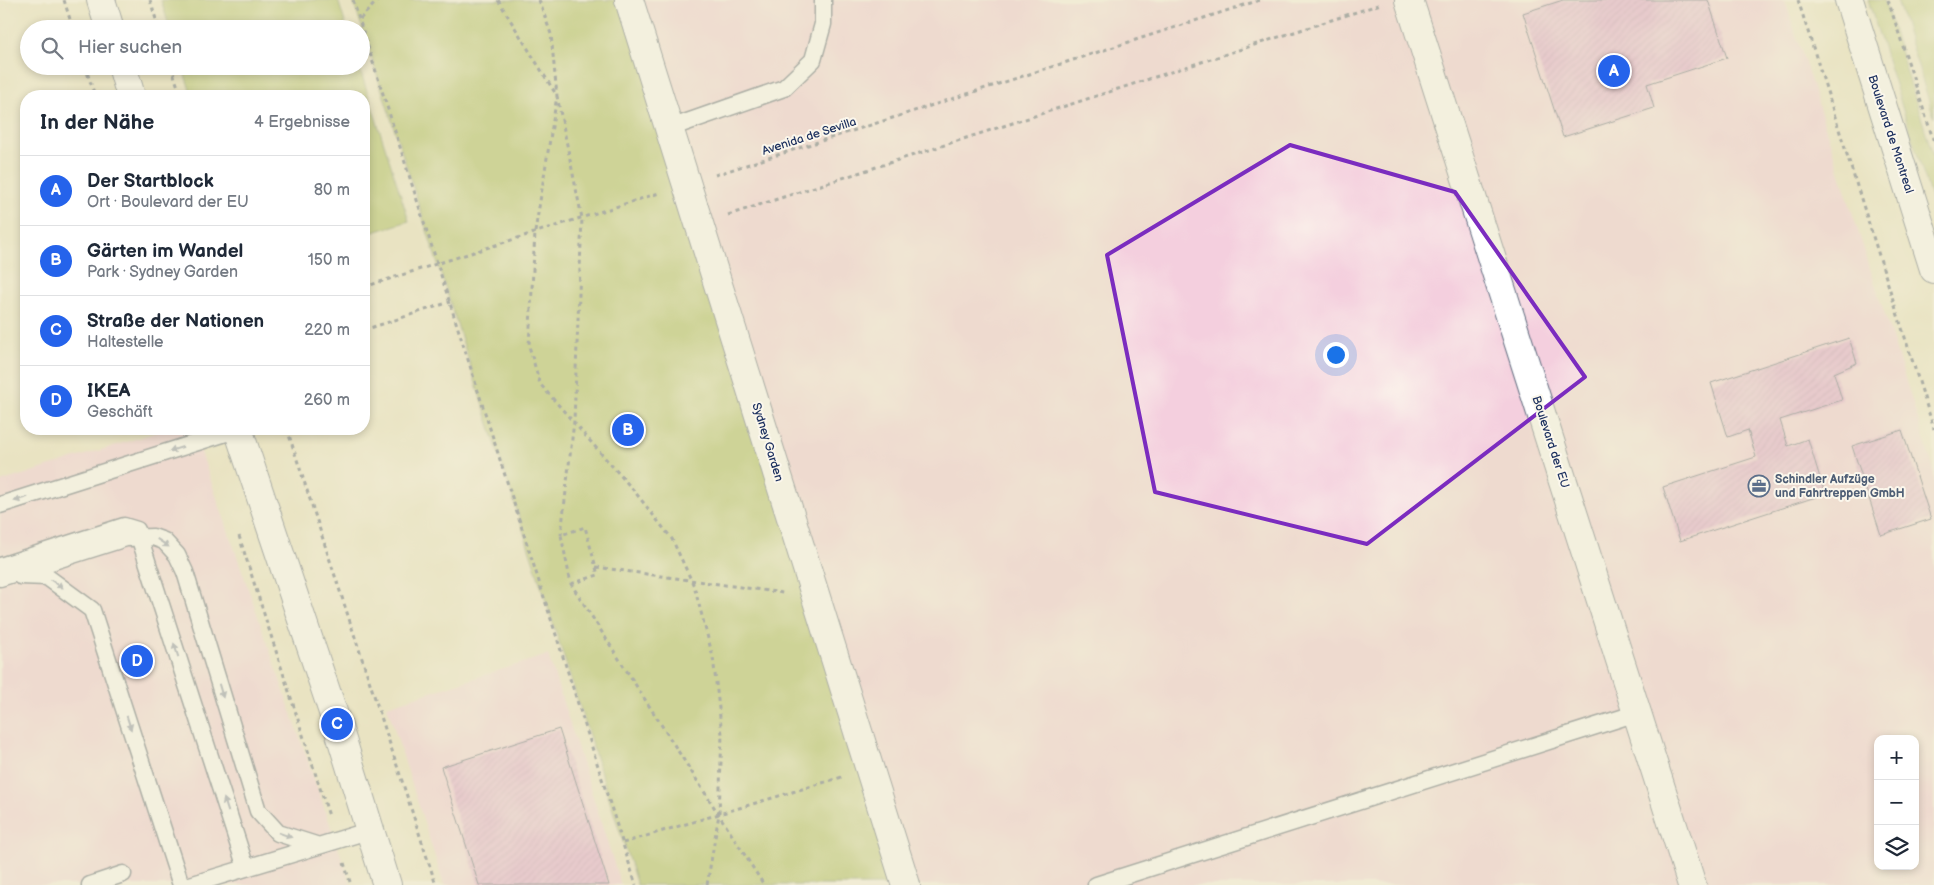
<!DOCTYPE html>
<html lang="de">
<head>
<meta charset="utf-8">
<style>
  body { margin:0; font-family:"Balsamiq Sans",sans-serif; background:#f6f6f7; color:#1f2937 }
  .controls { position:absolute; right:15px; bottom:15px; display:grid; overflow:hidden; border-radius:10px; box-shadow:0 2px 8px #0003 }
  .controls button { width:45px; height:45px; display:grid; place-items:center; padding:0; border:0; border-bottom:1px solid #e0e1e3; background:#fff; color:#1f2937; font:25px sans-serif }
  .you { position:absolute; left:1335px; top:354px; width:18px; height:18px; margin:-12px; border:4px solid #fff; border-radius:50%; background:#1a73e8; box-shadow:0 0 0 8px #1a73e833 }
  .badge { display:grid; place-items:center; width:32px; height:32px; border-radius:50%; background:#2563eb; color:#fff; font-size:16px; font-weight:700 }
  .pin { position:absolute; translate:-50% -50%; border:2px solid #fff; box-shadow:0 1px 5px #0006 }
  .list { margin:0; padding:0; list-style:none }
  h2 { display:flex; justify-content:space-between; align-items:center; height:65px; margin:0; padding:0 20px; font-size:21px }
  h2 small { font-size:16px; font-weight:400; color:#747a83 }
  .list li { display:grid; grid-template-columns:32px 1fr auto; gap:15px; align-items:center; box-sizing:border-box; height:70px; padding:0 20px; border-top:1px solid #e0e1e3 }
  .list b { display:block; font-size:19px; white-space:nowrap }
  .list p { margin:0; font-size:16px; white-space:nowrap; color:#747a83 }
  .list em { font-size:16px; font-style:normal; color:#747a83 }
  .icon { flex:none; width:28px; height:28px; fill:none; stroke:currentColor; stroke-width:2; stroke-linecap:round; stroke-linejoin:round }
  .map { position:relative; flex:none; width:1934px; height:885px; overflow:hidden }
  .search { position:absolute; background:#fff; box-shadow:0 2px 8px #0003; left:20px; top:20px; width:350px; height:55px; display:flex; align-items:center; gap:12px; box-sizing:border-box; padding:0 18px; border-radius:28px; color:#747a83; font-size:19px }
  .panel { position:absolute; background:#fff; box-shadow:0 2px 8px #0003; left:20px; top:90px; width:350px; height:345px; border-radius:20px }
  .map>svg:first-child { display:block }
</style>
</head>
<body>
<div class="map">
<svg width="1934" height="885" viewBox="0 0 1934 885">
  <defs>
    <pattern id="building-hatch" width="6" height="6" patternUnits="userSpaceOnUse" patternTransform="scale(1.25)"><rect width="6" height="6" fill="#e6acd8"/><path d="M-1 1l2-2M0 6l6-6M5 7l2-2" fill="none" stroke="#c594bc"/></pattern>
  </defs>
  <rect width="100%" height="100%" fill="#fbf7ec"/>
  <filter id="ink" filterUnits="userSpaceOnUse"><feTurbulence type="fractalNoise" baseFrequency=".02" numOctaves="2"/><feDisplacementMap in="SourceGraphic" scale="10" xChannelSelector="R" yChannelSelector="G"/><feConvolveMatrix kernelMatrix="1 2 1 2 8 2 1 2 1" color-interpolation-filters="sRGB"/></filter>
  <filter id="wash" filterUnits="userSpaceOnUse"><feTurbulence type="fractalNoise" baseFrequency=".0096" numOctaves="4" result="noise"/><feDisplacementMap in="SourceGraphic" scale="20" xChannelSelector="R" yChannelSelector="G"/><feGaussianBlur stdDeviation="1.12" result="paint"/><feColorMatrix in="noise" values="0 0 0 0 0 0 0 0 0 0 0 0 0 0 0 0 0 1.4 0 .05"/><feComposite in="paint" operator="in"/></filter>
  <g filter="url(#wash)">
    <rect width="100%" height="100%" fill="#e9e3c2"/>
    <!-- built -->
    <path fill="#f4cfde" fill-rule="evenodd" d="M 628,0 L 1785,0 L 1934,470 L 1934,885 L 906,885 ZM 1878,739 L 1915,739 L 1915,866 L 1878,866 Z
      M 167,429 L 193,429 L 351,885 L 0,885 L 0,482 Z
      M 548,655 L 621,885 L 444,885 L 387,706 Z"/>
    <!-- green -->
    <path fill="#adbf62" stroke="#647760" d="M 161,0 L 338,0 L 347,29 L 170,29 Z
      M 353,0 L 629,0 L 906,885 L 637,885 Z
      M 1868,0 L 1884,0 L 1934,158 L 1934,207 Z
      M 1897,0 L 1934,0 L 1934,117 Z
      M 182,66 L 359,66 L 409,221 L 364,235 L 364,96 L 192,96 Z"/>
    <g id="blocks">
      <!-- building -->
      <path fill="url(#building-hatch)" d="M 1563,0 L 1708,0 L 1727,58 L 1647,84 L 1654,108 L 1563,137 L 1523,13 Z
        M 1849,338 L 1857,363 L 1834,373 L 1842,400 L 1780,420 L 1788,446 L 1808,439 L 1825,494 L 1680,541 L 1663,487 L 1756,457 L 1748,430 L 1728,437 L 1711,383 Z
        M 1902,430 L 1931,519 L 1881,535 L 1852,446 Z
        M 559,729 L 609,885 L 479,885 L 441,767 Z"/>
    </g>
  </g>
  <g filter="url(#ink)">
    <use href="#blocks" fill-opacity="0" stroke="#636e81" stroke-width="1"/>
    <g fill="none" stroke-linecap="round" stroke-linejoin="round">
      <!-- service casing -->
      <g stroke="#636e81" stroke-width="19">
        <path id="service" d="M 670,128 L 784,88 L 813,60 L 823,24 L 823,0
          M 0,505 L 239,429
          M 0,566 L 124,526 L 137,530 L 246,868
          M 20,576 L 47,577 L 92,610 L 181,885
          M 0,578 L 126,538 L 153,537 L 164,541 L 177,555 L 185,572 L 258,811 L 278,833 L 319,846
          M 90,885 L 123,874
          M 190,885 L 371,830
          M 1096,885 L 1637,713"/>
      </g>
      <!-- minor casing -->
      <g stroke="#636e81" stroke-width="30">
        <path id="minor" d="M 101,0 L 110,29
          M 629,0 L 906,885
          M 1409,0 L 1692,885
          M 1849,0 L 1934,269
          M 122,66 L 131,96
          M 238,429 L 337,724 L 387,885"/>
      </g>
      <!-- path -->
      <path stroke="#636e81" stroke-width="3" stroke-dasharray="4 4" stroke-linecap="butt" d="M 64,0 L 73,29
        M 150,0 L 159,29
        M 353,0 L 636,885
        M 498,0 L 557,96 L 582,218 L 574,421 L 561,535
        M 539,0 L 551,34 L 557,96 L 535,232 L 529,346 L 540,384 L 635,492 L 672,539 L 694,586 L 713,657 L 722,734 L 719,814 L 707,885
        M 1798,0 L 1934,429
        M 1888,0 L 1934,142
        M 360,19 L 378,0
        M 85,66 L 95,96
        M 171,66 L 181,96
        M 715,175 L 1260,0
        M 728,215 L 1381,4
        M 364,287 L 659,193
        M 364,330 L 450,302
        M 287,429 L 436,885
        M 239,536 L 329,816
        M 596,567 L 783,593
        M 571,584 L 598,575 L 585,527 L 561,535 L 571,584 L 764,885
        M 623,843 L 842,777
        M 344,863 L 351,885"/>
      <!-- service -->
      <use href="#service" stroke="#fff" stroke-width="16"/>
      <!-- minor -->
      <use href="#minor" stroke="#fff" stroke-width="28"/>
    </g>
    <!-- one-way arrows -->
    <defs><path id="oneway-solid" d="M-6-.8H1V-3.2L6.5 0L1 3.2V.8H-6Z" transform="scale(1.25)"/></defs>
    <g fill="#8d97ae">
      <use href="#oneway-solid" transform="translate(176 449) rotate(162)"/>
      <use href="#oneway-solid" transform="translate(21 499) rotate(162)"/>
      <use href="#oneway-solid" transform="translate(163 543) rotate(34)"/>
      <use href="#oneway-solid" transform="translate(57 584) rotate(33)"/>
      <use href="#oneway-solid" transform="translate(176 650) rotate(-108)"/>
      <use href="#oneway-solid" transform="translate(221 691) rotate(73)"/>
      <use href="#oneway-solid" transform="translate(129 723) rotate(72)"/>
      <use href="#oneway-solid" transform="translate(226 805) rotate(-108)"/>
      <use href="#oneway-solid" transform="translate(285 835) rotate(20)"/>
    </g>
  </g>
  <!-- marked area -->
  <path d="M0 0H1934V885H0ZM 1290,145 L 1455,192 L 1585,377 L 1367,544 L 1155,492 L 1107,255 Z" fill="#e9e3c2" fill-opacity=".55" fill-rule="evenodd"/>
  <path fill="none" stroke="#7b2cbf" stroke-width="4" stroke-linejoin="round" d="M 1290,145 L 1455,192 L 1585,377 L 1367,544 L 1155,492 L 1107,255 Z"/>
  <!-- icons -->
  <defs>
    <g id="office-ring" transform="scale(1.125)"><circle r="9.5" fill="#fbf7ec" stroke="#5c6f8a" stroke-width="1.5"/><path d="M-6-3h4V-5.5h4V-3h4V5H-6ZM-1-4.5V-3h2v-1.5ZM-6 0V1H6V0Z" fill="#5c6f8a"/></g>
  </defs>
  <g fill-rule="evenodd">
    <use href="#office-ring" x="1759" y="486"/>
  </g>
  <g text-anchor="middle" stroke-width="4" stroke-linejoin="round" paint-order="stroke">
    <!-- street labels -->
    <g font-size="12" fill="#1b2f5e" stroke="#fbf7ec">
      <text transform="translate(1891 134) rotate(72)" y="4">Boulevard de Montreal</text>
      <text transform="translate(809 136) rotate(-18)" y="4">Avenida de Sevilla</text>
      <text transform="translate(768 442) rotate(73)" y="4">Sydney Garden</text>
      <text transform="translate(1551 442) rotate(72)" y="4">Boulevard der EU</text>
    </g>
    <!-- service labels -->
    <g font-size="12" font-weight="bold" fill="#4e5e75" stroke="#fbf7ec" text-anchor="start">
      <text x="1775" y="483">Schindler Aufzüge<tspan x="1775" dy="14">und Fahrtreppen GmbH</tspan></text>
    </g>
  </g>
</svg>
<div class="controls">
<button>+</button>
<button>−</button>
<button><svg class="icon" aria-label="layers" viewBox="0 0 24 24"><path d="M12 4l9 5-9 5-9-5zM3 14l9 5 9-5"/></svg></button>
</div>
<div class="you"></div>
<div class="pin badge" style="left:1614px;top:71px">A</div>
<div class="pin badge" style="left:628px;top:430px">B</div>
<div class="pin badge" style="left:337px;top:724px">C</div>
<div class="pin badge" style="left:137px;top:661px">D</div>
<div class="search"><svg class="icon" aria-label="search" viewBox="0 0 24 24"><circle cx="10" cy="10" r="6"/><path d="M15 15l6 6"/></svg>Hier suchen</div>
<section class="panel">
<h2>In der Nähe<small>4 Ergebnisse</small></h2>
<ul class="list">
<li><span class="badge">A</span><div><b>Der Startblock</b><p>Ort · Boulevard der EU</p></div><em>80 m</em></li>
<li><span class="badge">B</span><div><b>Gärten im Wandel</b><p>Park · Sydney Garden</p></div><em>150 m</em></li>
<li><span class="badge">C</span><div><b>Straße der Nationen</b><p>Haltestelle</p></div><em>220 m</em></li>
<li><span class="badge">D</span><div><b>IKEA</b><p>Geschäft</p></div><em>260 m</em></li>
</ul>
</section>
</div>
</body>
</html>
